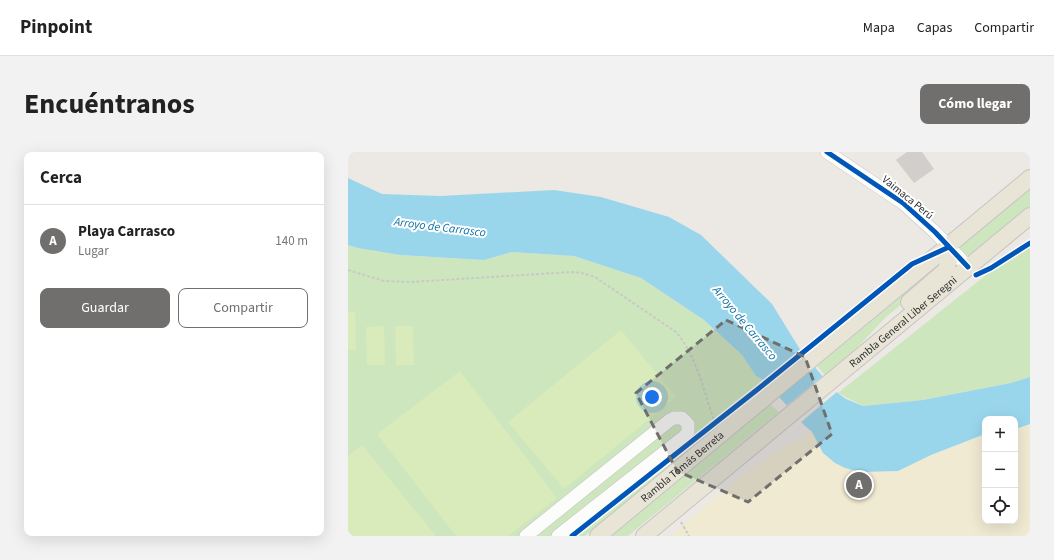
<!DOCTYPE html>
<html lang="es">
<head>
<meta charset="utf-8">
<style>
  body { margin:0; font-family:"Source Sans 3",sans-serif; background:#f2f2f2; color:#222 }
  .controls { position:absolute; right:12px; bottom:12px; display:grid; overflow:hidden; border-radius:8px; box-shadow:0 4px 16px #0002 }
  .controls button { width:36px; height:36px; display:grid; place-items:center; padding:0; border:0; border-bottom:1px solid #e0e0e0; background:#fff; color:#222; font:20px sans-serif }
  .you { position:absolute; left:304px; top:245px; width:14px; height:14px; margin:-10px; border:3px solid #fff; border-radius:50%; background:#1a73e8; box-shadow:0 0 0 6px #1a73e833 }
  .badge { display:grid; place-items:center; width:26px; height:26px; border-radius:50%; background:#706f6e; color:#fff; font-size:13px; font-weight:700 }
  .pin { position:absolute; translate:-50% -50%; border:2px solid #fff; box-shadow:0 1px 4px #0006 }
  .list { margin:0; padding:0; list-style:none }
  h2 { display:flex; justify-content:space-between; align-items:center; height:52px; margin:0; padding:0 16px; font-size:17px }
  h2 small { font-size:13px; font-weight:400; color:#767676 }
  .list li { display:grid; grid-template-columns:26px 1fr auto; gap:12px; align-items:center; box-sizing:border-box; height:72px; padding:0 16px; border-top:1px solid #e0e0e0 }
  .list b { display:block; font-size:15px; white-space:nowrap }
  .list p { margin:0; font-size:13px; white-space:nowrap; color:#767676 }
  .list em { font-size:13px; font-style:normal; color:#767676 }
  .actions { display:flex; gap:8px; padding:12px 16px }
  .actions a { flex:1; padding:9px 0; border:1px solid #706f6e; border-radius:8px; text-align:center; font-size:14px; color:#706f6e }
  .actions .main { background:#706f6e; color:#fff }
  .icon { flex:none; width:22px; height:22px; fill:none; stroke:currentColor; stroke-width:2; stroke-linecap:round; stroke-linejoin:round }
  .map { position:relative; flex:none; width:682px; height:384px; overflow:hidden; border-radius:8px }
  header { display:flex; align-items:center; gap:24px; box-sizing:border-box; height:56px; padding:0 20px; background:#fff; border-bottom:1px solid #e0e0e0 }
  header strong { font-size:19px }
  nav { display:flex; gap:22px; margin-inline-start:auto; font-size:14px }
  .intro { display:flex; align-items:center; justify-content:space-between; box-sizing:border-box; height:96px; padding:0 24px }
  h1 { margin:0; font-size:28px }
  .button { padding:10px 18px; border-radius:8px; background:#706f6e; color:#fff; font-size:14px; font-weight:700 }
  main { display:flex; gap:24px; padding:0 24px }
  aside { flex:1; background:#fff; border-radius:8px; box-shadow:0 4px 16px #0002 }
  .map>svg:first-child { display:block }
</style>
</head>
<body>
<header>
<strong>Pinpoint</strong>
<nav><a>Mapa</a><a>Capas</a><a>Compartir</a></nav>
</header>
<div class="intro"><h1>Encuéntranos</h1><a class="button">Cómo llegar</a></div>
<main>
<aside>
<h2>Cerca<small></small></h2>
<ul class="list">
<li><span class="badge">A</span><div><b>Playa Carrasco</b><p>Lugar</p></div><em>140 m</em></li>
</ul>
<div class="actions"><a class="main">Guardar</a><a>Compartir</a></div>
</aside>
<div class="map">
<svg width="682" height="384" viewBox="0 0 682 384">
  <rect width="100%" height="100%" fill="#ece8e4"/>
  <!-- green -->
  <path fill="#cee6be" d="M 682,37 L 682,55 L 621,103 L 617,104 L 609,98 Z
    M 682,88 L 682,225 L 663,231 L 575,248 L 515,254 L 490,241 Z
    M 0,93 L 10,96 L 52,103 L 136,108 L 164,100 L 226,104 L 293,126 L 356,168 L 394,203 L 408,224 L 417,229 L 407,237 L 403,245 L 237,384 L 0,384 Z
    M 593,111 L 592,121 L 538,165 L 502,203 L 477,223 L 469,214 Z
    M 422,252 L 431,260 L 280,384 L 261,384 Z"/>
  <!-- sand -->
  <path fill="#f0ead3" d="M 682,272 L 682,384 L 322,384 C 367,346 411,305 464,280 L 475,301 L 550,319 L 583,303 L 637,282 L 637,369 L 667,369 L 667,277 Z"/>
  <!-- pitch -->
  <path fill="#d9eabb" d="M 7,159 L 8,198 L 0,198 L 0,160 Z
    M 36,174 L 37,213 L 19,213 L 18,175 Z
    M 47,174 L 65,174 L 66,213 L 48,213 Z
    M 273,178 L 328,245 L 216,337 L 160,270 Z
    M 112,219 L 209,346 L 160,384 L 108,384 L 29,282 Z
    M 14,293 L 88,384 L 0,384 L 0,304 Z"/>
  <!-- water -->
  <path fill="#99d6ec" d="M 0,26 L 34,42 L 93,44 L 206,38 L 253,45 L 321,65 L 353,83 L 424,152 L 453,199 L 487,239 L 498,247 L 515,254 L 575,248 L 663,231 L 682,225 L 682,272 L 667,277 L 667,267 L 637,267 L 637,282 L 583,303 L 550,319 L 512,320 L 497,316 L 487,311 L 475,301 L 464,280 L 456,273 L 417,229 L 408,224 L 394,203 L 356,168 L 293,126 L 226,104 L 164,100 L 136,108 L 52,103 L 10,96 L 0,93 Z"/>
  <!-- pier -->
  <path fill="#ece8e4" d="M 455,198 L 469,214 L 430,245 L 416,230 Z
    M 476,223 L 490,239 L 452,271 L 438,254 Z"/>
  <!-- building -->
  <path fill="#d1cecb" d="M 559,0 L 574,0 L 586,17 L 566,31 L 548,8 Z"/>
  <g fill="none" stroke-linecap="round" stroke-linejoin="round">
    <!-- minor casing -->
    <g stroke="#c5c4c5" stroke-width="14">
      <path id="minor" d="M 479,0 L 555,51 L 587,80 L 620,115
        M 178,384 L 322,268 L 326,266 L 334,266 L 340,272 L 340,280 L 337,284 L 210,384"/>
    </g>
    <!-- major casing -->
    <g stroke="#c6c5c4" stroke-width="18">
      <g id="major">
        <path d="M 561,150 L 598,118 L 602,105 L 601,95"/>
        <path id="s1" d="M 250,384 L 682,26"/>
        <path id="s2" d="M 296,384 L 682,64"/>
      </g>
    </g>
    <!-- path -->
    <path stroke="#c9c9c8" stroke-width="2" stroke-dasharray="3 2" stroke-linecap="butt" d="M 0,118 L 36,129 L 63,130 L 222,120 L 234,121 L 247,125 L 328,180 C 349,204 356,241 367,271
      M 333,370 L 341,384"/>
    <!-- minor -->
    <use href="#minor" stroke="#fcfcfb" stroke-width="13"/>
    <!-- major -->
    <use href="#major" stroke="#e8e4d6" stroke-width="16"/>
    <!-- cycleway casing -->
    <g stroke="#fff" stroke-width="8">
      <path id="cycleway" d="M 479,0 L 555,51 L 587,80 L 620,115
        M 628,123 L 643,116 L 682,91
        M 224,384 L 410,237 L 564,112 L 601,95"/>
    </g>
    <!-- cycleway -->
    <use href="#cycleway" stroke="#0057b8" stroke-width="5"/>
  </g>
  <!-- marked area -->
  <path fill="#706f6e" fill-opacity="0.2" stroke="#706f6e" stroke-width="3" stroke-dasharray="8 5" stroke-linejoin="round" d="M 378,168 L 457,205 L 484,282 L 400,350 L 329,319 L 288,241 Z"/>
  <g text-anchor="middle" stroke-width="4" stroke-linejoin="round" paint-order="stroke">
    <!-- street labels -->
    <g font-size="11" fill="#2e2e2e" stroke="#fff">
      <text transform="translate(560 45) rotate(39)" y="4">Vaimaca Perú</text>
      <text dy="4" stroke="none"><textPath href="#s2" startOffset="336">Rambla General Liber Seregni</textPath></text>
      <text dy="4" stroke="none"><textPath href="#s1" startOffset="109">Rambla Tomás Berreta</textPath></text>
    </g>
    <!-- water labels -->
    <g font-size="12" font-style="italic" fill="#0d6fa3" stroke="#fff">
      <text transform="translate(92 75) rotate(7)" y="4">Arroyo de Carrasco</text>
      <text transform="translate(397 171) rotate(50)" y="4">Arroyo de Carrasco</text>
    </g>
  </g>
</svg>
<div class="controls">
<button>+</button>
<button>−</button>
<button><svg class="icon" aria-label="locate" viewBox="0 0 24 24"><circle cx="12" cy="12" r="6"/><path d="M12 2v4M12 18v4M2 12h4M18 12h4"/></svg></button>
</div>
<div class="you"></div>
<div class="pin badge" style="left:511px;top:333px">A</div>
</div>
</main>
</body>
</html>
